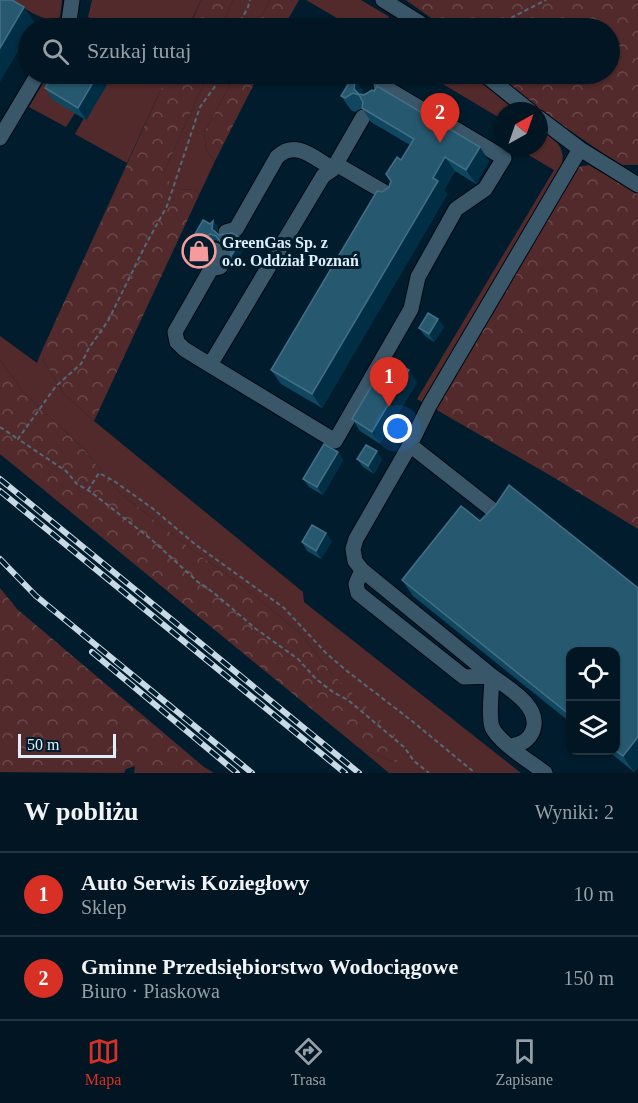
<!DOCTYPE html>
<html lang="pl">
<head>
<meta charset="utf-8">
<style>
  body { margin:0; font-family:"Times New Roman",serif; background:#0f232f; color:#f1f3f6 }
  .controls { position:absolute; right:18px; bottom:18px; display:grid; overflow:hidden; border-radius:12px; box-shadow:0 2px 4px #0004 }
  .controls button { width:54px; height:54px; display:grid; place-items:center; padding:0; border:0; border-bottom:2px solid #233540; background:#011622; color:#f1f3f6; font:30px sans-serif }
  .compass { position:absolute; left:494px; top:102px; width:54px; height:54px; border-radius:50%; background:#011622; box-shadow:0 2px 4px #0004; rotate:40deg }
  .scale { position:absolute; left:18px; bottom:15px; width:98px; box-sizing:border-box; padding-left:6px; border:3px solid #dfeffa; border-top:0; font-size:16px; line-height:21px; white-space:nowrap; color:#dfeffa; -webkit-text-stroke:4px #011d2d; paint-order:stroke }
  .you { position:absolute; left:398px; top:429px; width:21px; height:21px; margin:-15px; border:4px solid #fff; border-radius:50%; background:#1a73e8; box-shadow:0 0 0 9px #1a73e833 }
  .badge { display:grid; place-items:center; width:39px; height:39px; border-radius:50%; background:#d93025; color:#fff; font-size:20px; font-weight:700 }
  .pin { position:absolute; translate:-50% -50px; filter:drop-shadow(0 2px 3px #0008) }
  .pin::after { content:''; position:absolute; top:32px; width:21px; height:18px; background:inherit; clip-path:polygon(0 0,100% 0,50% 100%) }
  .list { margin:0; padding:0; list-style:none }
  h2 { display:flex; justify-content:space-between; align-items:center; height:78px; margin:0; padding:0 24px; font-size:26px }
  h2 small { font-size:20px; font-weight:400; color:#969fa5 }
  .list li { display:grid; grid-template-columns:39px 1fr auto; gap:18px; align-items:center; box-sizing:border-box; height:84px; padding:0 24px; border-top:2px solid #233540 }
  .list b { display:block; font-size:22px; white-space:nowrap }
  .list p { margin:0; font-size:20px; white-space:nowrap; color:#969fa5 }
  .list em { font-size:20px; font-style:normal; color:#969fa5 }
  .icon { flex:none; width:33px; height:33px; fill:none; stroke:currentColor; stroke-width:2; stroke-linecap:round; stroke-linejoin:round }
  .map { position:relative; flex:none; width:638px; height:773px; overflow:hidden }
  .search { position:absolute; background:#011622; box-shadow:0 2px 4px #0004; left:18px; right:18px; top:18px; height:66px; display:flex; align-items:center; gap:15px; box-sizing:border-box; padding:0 21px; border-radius:33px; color:#969fa5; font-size:22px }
  .sheet { height:246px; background:#011622 }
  nav { display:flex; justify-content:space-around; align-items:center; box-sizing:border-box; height:84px; border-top:2px solid #233540; background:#011622; font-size:16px; color:#969fa5 }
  nav a { display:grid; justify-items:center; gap:3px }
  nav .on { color:#d93025 }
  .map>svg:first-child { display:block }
</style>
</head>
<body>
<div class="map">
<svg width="638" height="773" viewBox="0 0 638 773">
  <defs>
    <pattern id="forest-crowns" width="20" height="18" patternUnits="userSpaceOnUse" patternTransform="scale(1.5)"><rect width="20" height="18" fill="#522a2b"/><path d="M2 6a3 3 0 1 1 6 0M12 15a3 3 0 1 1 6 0" fill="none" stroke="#6a494b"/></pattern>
  </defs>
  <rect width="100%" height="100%" fill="#011d2d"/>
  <!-- green -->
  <path fill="#522a2b" d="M 11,0 L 62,0 L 60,16 L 58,20 C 41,21 25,8 11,0 Z
    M 92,0 L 201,0 L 188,28 L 107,28 L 88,17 Z
    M 233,0 L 270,0 L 259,21 L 258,28 L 220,28 Z
    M 306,0 L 361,0 L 388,16 L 395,28 L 354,28 Z
    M 71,74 L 168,74 L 127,163 L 75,134 L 84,118 L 87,119 L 106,85 Z
    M 208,74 L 236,74 L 204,133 L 206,150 L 215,161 L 199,195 L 195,189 L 183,190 L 170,185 L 164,172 Z
    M 426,74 L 471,74 L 516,111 L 503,111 L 503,120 Z
    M 45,80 L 60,88 L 75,113 L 66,127 L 29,107 Z
    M 539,129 C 554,139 569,148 560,168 L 427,400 L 424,398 L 422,402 L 417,399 L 554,170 L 515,147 L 539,147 Z
    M 0,336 L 37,363 L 40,355 L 64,394 L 94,421 L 303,592 L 304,602 L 521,773 L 389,773 L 359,748 L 397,763 L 332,674 L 300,633 L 243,586 L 199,555 L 120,493 L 81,446 L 24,393 L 0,360 Z"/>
  <!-- forest -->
  <path fill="url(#forest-crowns)" d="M 201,0 L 233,0 L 220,28 L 189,28 Z
    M 270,0 L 299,0 L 283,28 L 258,28 L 259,21 Z
    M 406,0 L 638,0 L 638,165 L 622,165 L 601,152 L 539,109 L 495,74 L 610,74 L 610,28 L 445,28 Z
    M 168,74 L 208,74 L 164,172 L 171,185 L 183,190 L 195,189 L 199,195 L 94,421 L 64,394 L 40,355 Z
    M 236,74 L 259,74 L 215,161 L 206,150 L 204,133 Z
    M 589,165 L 638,193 L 638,529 L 553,477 L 435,409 L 578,167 Z
    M 0,360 L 24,393 L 81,446 L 120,493 L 199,555 L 243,586 L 300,633 L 332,674 L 400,739 L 397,763 L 359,748 L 0,454 Z
    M 0,588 L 17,609 L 204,767 L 214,773 L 134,773 L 135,766 L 126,769 L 124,773 L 0,772 Z"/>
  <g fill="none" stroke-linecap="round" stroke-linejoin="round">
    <!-- minor casing -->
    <g stroke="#000711" stroke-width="17">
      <path id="minor" d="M 383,0 L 428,28
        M 65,28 L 69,21 L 72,0
        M 484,74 L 530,111
        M 363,117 L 333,169 L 323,176 L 210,365 L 335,441 L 411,309 L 418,277 L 456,209 L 485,189 L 504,158 L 381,85
        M 539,118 L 580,149 L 638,185
        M 0,138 L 38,74
        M 336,164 L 391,196
        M 226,232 L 236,229 L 277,157 C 296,139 314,158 333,169
        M 211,269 L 220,267 L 226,257
        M 210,365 L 184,349 L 177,342 L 175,332 L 211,269 L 209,260 L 215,250
        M 410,445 L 499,515
        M 362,570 L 356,584 L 358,593 L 464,677 L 492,676 C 508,688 541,706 533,730 C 529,741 521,744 511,746
        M 545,773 C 531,762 499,743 492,727 C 488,715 492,689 492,676 L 362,570 L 355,561 L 353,549 L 356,539 L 410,445 L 429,406 L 580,149"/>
    </g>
    <!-- path -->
    <path stroke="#526977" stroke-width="2" stroke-dasharray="4.5 3" stroke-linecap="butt" d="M 237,28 L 248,7 L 250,0
      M 491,28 L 546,0
      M 224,74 L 200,107 L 167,206 L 145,246 L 108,321 L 89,348 L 81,364 L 56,386 L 18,439 L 66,471 L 77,484 L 91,492 L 152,540 L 198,582 L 214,593 L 256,629 L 298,659 L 316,679 L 333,692 L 348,700 L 404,747 L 414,761 L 429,773
      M 0,427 L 18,439
      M 88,490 L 99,473 L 114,481 L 152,508 L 196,545 L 284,608 L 327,654 L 347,671 L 412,721 L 475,773"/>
    <!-- minor -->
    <use href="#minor" stroke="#3a5769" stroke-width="15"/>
    <!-- rail casing -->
    <g stroke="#c7d9e4" stroke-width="6">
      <path id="rail" d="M 0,479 L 359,773
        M 0,491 L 345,773
        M 0,559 L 36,596 L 252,773
        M 92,652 L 237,773"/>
    </g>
    <!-- rail -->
    <use href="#rail" stroke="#011d2d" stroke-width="4" stroke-dasharray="11" stroke-linecap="butt"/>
  </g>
  <!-- wall -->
  <path fill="#104760" d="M 98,74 L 107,85 L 86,120 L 53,100 L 45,88 Z
    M 352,78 L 365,94 L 489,161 L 476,184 L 455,171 L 444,190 L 447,195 L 322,408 L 281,384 L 271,370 L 382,192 L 389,187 L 401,160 L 410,145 L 371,122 L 362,108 L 355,112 L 351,110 L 341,96 Z
    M 213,221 L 218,227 L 217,233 L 219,235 L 246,245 L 235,263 L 231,256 L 230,248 L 224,248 L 220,242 L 215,240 L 207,245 L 199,241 L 195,234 Z
    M 438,319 L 444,327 L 434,342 L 425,336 L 419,328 Z
    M 417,382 L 380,444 L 360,431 L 352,419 Z
    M 338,452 L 343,460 L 323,495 L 309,487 L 303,479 Z
    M 357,459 L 382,459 L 374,474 L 363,467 Z
    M 509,485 L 638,588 L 638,767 L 634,772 L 607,750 L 615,750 L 615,651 L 570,651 L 570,722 L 413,596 L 402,580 L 461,506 L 480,521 L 495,506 Z
    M 332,541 L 321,559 L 307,551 L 302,542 Z"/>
  <!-- shaded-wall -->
  <path fill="#002e44" d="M 24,7 L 35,23 L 32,28 L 28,28 L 28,34 L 0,82 L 0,48 Z
    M 98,74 L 107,85 L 86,120 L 78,108 Z
    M 355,80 L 365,94 L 364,103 L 354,89 Z
    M 480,147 L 489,161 L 476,184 L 466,170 Z
    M 445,157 L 455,171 L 444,190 L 447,195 L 322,408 L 312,394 Z
    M 213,221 L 218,227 L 217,235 L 212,229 Z
    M 242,239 L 246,245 L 235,263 L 231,256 Z
    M 438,319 L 444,327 L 434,342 L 429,334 Z
    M 409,370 L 417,382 L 380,444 L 372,432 Z
    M 377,451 L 382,459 L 374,474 L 368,466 Z
    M 338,452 L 343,460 L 323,495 L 317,487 Z
    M 326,533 L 332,541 L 321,559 L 316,551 Z
    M 638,737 L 638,767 L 634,772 L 623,756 Z"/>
  <!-- building -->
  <path fill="#265970" stroke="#437086" stroke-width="1.5" d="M 0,0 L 12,0 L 24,7 L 0,48 Z
    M 53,74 L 98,74 L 78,108 L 45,88 Z
    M 352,78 L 355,80 L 354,89 L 359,94 L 364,95 L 372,90 L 374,91 L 377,86 L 480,147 L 466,170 L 445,157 L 433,178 L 438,181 L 312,394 L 271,370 L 377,191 L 382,192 L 389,187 L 391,181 L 386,174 L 397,157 L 401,160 L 414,139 L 362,108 L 363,102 L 359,95 L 353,93 L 345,98 L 341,96 Z
    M 203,220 L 210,224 L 213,221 L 212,229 L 219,235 L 232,233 L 242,239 L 231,256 L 230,245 L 226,242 L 220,241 L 216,236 L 210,234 L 202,239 L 195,234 Z
    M 428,313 L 438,319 L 429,334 L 419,328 Z
    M 388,358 L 409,370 L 372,432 L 352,419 Z
    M 324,444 L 338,452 L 317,487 L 303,479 Z
    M 366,445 L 377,451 L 368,466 L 357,459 Z
    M 509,485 L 638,588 L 638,737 L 623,756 L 615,750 L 615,651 L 570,651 L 570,715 L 402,580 L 461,506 L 480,521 L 495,506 Z
    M 312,525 L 326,533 L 316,551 L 302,542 Z"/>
  <!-- icons -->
  <defs>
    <g id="shop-ring" transform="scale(1.725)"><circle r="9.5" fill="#011d2d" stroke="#f59b9c" stroke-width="1.5"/><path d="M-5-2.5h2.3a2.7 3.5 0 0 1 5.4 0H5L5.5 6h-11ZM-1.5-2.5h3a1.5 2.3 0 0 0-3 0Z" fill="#f59b9c"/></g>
  </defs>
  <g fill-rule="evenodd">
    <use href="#shop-ring" x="199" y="251"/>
  </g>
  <g text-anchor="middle" stroke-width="6" stroke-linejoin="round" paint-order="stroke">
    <!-- poi labels -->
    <g font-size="16" font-weight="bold" fill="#dfeffa" stroke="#011d2d" text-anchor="start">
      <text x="222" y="248">GreenGas Sp. z<tspan x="222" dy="18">o.o. Oddział Poznań</tspan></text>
    </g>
  </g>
</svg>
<div class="controls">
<button><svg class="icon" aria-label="locate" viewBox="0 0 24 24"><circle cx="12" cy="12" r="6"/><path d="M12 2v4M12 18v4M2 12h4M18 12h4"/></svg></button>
<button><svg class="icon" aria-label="layers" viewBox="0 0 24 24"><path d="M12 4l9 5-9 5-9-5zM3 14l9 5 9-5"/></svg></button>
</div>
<svg class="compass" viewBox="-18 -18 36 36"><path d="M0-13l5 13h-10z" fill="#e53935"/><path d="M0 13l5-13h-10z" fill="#969fa5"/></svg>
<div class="scale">50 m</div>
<div class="you"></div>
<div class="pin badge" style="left:389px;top:407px">1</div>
<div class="pin badge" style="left:440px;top:143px">2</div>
<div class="search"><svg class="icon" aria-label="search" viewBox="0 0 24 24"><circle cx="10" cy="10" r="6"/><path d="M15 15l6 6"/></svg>Szukaj tutaj</div>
</div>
<section class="sheet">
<h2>W pobliżu<small>Wyniki: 2</small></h2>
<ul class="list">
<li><span class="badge">1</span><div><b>Auto Serwis Koziegłowy</b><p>Sklep</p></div><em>10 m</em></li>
<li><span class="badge">2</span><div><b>Gminne Przedsiębiorstwo Wodociągowe</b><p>Biuro · Piaskowa</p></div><em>150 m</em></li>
</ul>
</section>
<nav>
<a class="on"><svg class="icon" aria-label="map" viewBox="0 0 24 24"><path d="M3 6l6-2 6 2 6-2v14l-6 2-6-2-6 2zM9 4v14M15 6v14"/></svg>Mapa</a>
<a><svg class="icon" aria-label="directions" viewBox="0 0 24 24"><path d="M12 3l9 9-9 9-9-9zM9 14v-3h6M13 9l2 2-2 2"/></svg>Trasa</a>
<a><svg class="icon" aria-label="saved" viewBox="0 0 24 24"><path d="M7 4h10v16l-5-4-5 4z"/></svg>Zapisane</a>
</nav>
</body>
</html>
